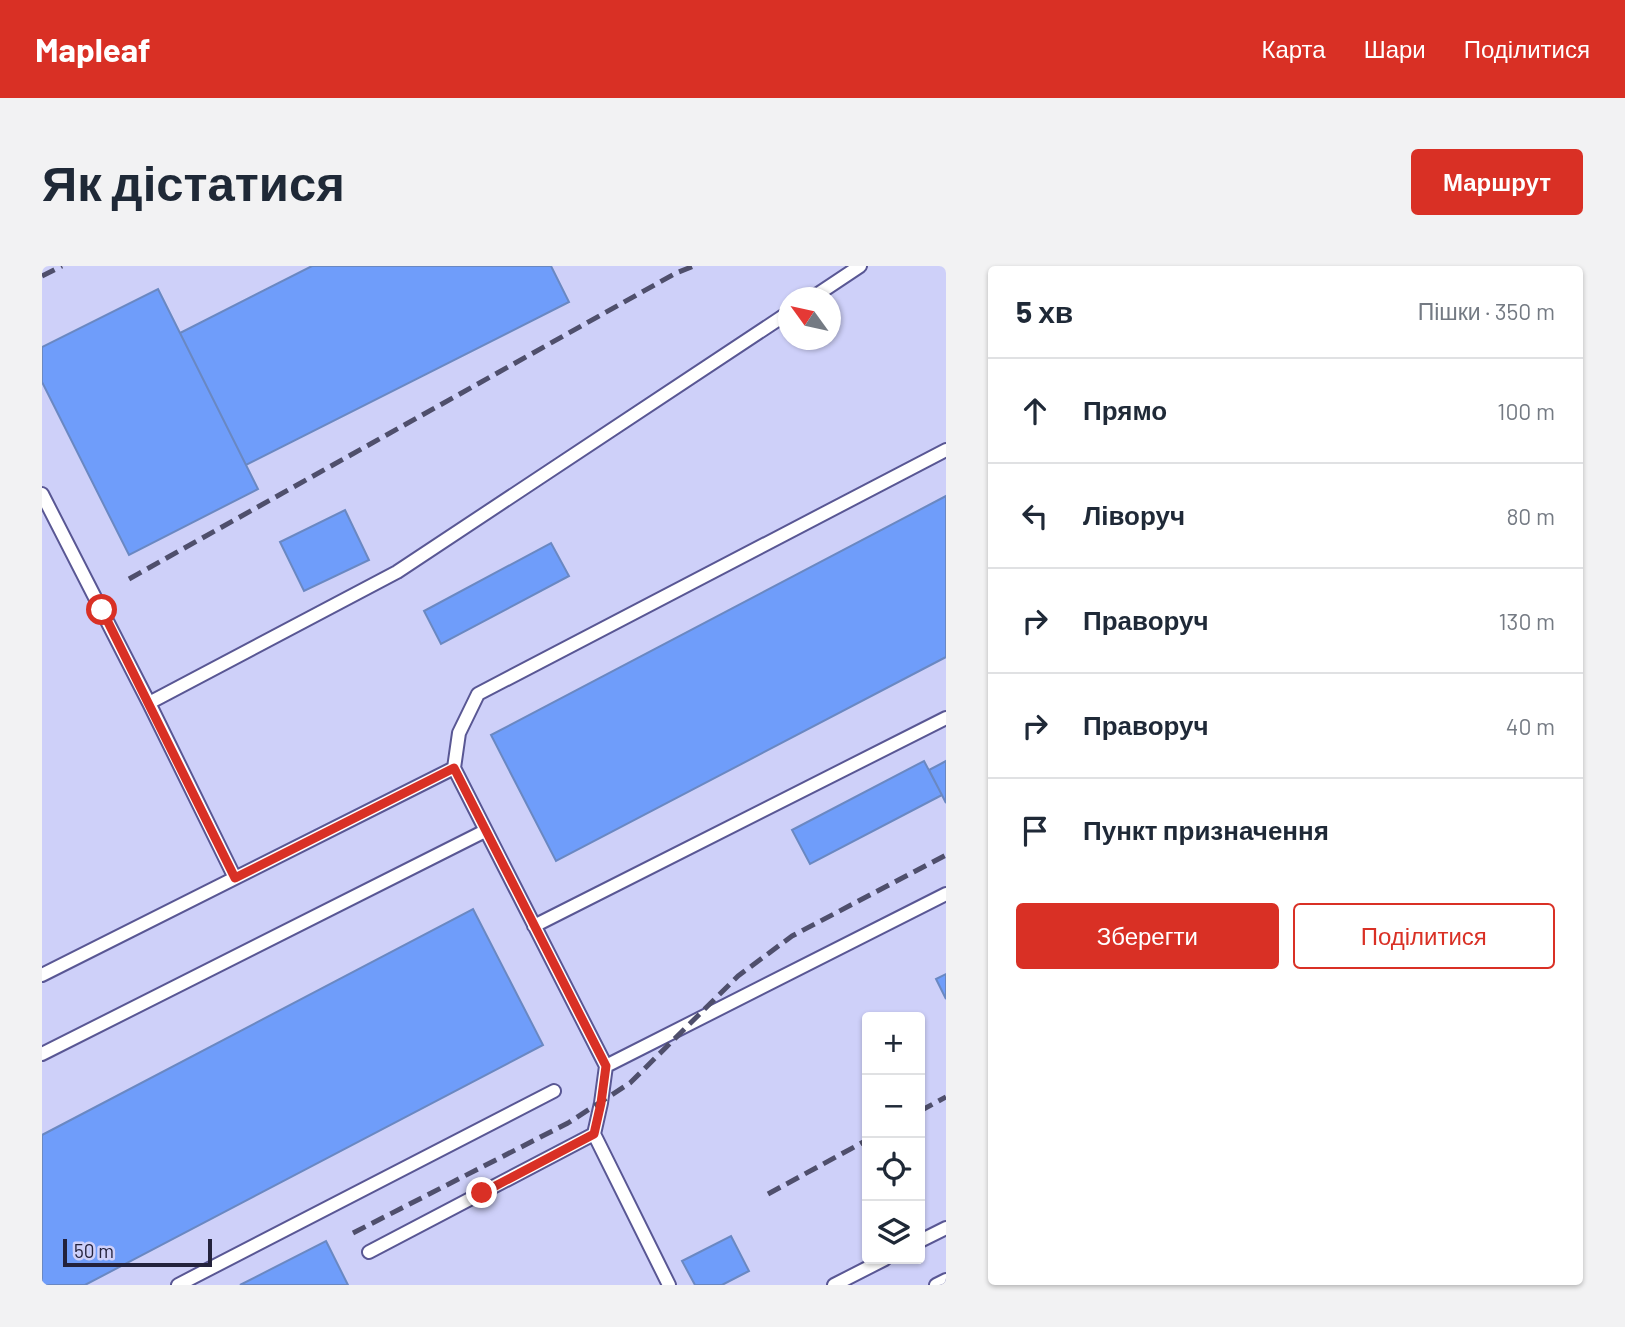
<!DOCTYPE html>
<html lang="uk">
<head>
<meta charset="utf-8">
<style>
  body { margin:0; font-family:Barlow,sans-serif; background:#f2f2f3; color:#1f2937 }
  .controls { position:absolute; right:21px; bottom:21px; display:grid; overflow:hidden; border-radius:7px; box-shadow:0 2px 5px #0004 }
  .controls button { width:63px; height:63px; display:grid; place-items:center; padding:0; border:0; border-bottom:2px solid #e0e1e3; background:#fff; color:#1f2937; font:35px sans-serif }
  .compass { position:absolute; left:736px; top:21px; width:63px; height:63px; border-radius:50%; background:#fff; box-shadow:0 2px 5px #0004; rotate:303deg }
  .scale { position:absolute; left:21px; bottom:18px; width:149px; box-sizing:border-box; padding-left:7px; border:4px solid #23223c; border-top:0; font-size:19px; line-height:24px; white-space:nowrap; color:#23223c; -webkit-text-stroke:5px #ced0f9; paint-order:stroke }
  .stop { position:absolute; width:21px; height:21px; margin:-16px; border:5px solid #d93025; border-radius:50%; background:#fff }
  .stop.end { background:#d93025; border-color:#fff; box-shadow:0 2px 7px #0008 }
  .list { margin:0; padding:0; list-style:none }
  h2 { display:flex; justify-content:space-between; align-items:center; height:91px; margin:0; padding:0 28px; font-size:30px }
  h2 small { font-size:23px; font-weight:400; color:#747a83 }
  .list li { display:grid; grid-template-columns:46px 1fr auto; gap:21px; align-items:center; box-sizing:border-box; height:105px; padding:0 28px; border-top:2px solid #e0e1e3 }
  .list b { display:block; font-size:26px; white-space:nowrap }
  .list em { font-size:23px; font-style:normal; color:#747a83 }
  .actions { display:flex; gap:14px; padding:21px 28px }
  .actions a { flex:1; padding:16px 0; border:2px solid #d93025; border-radius:7px; text-align:center; font-size:24px; color:#d93025 }
  .actions .main { background:#d93025; color:#fff }
  .icon { flex:none; width:38px; height:38px; fill:none; stroke:currentColor; stroke-width:2; stroke-linecap:round; stroke-linejoin:round }
  .map { position:relative; flex:none; width:904px; height:1019px; overflow:hidden; border-radius:7px }
  header { display:flex; align-items:center; gap:42px; box-sizing:border-box; height:98px; padding:0 35px; background:#d93025; color:#fff }
  header strong { font-size:33px }
  nav { display:flex; gap:38px; margin-inline-start:auto; font-size:24px }
  .intro { display:flex; align-items:center; justify-content:space-between; box-sizing:border-box; height:168px; padding:0 42px }
  h1 { margin:0; font-size:49px }
  .button { padding:18px 32px; border-radius:7px; background:#d93025; color:#fff; font-size:24px; font-weight:700 }
  main { display:flex; gap:42px; padding:0 42px }
  aside { flex:1; background:#fff; border-radius:7px; box-shadow:0 2px 5px #0004 }
  .map>svg:first-child { display:block }
</style>
</head>
<body>
<header>
<strong>Mapleaf</strong>
<nav><a>Карта</a><a>Шари</a><a>Поділитися</a></nav>
</header>
<div class="intro"><h1>Як дістатися</h1><a class="button">Маршрут</a></div>
<main>
<div class="map">
<svg width="904" height="1019" viewBox="0 0 904 1019">
  <rect width="100%" height="100%" fill="#ced0f9"/>
  <!-- building -->
  <path fill="#6f9dfa" stroke="#6a88c2" stroke-width="2" d="M 270,0 L 509,0 L 527,36 L 204,199 L 138,67 Z
    M 116,23 L 216,223 L 87,289 L 0,116 L 0,81 Z
    M 904,230 L 904,391 L 514,595 L 449,469 Z
    M 303,244 L 327,294 L 262,325 L 238,276 Z
    M 509,277 L 527,310 L 399,378 L 382,345 Z
    M 882,495 L 900,529 L 768,598 L 750,564 Z
    M 904,495 L 904,537 L 887,504 Z
    M 431,643 L 501,779 L 43,1019 L 0,1019 L 0,869 Z
    M 904,708 L 904,733 L 894,713 Z
    M 689,970 L 707,1005 L 680,1019 L 653,1019 L 640,995 Z
    M 284,975 L 306,1019 L 198,1019 Z"/>
  <g fill="none" stroke-linecap="round" stroke-linejoin="round">
    <!-- service casing -->
    <g stroke="#595794" stroke-width="16">
      <path id="service" d="M 770,32 L 818,0
        M 0,228 L 107,437 L 193,612
        M 107,437 L 355,306 L 746,47
        M 492,660 L 904,452
        M 0,709 L 412,502
        M 0,788 L 443,565
        M 564,800 L 904,628
        M 878,975 L 904,962
        M 327,986 L 552,868
        M 136,1019 L 512,825
        M 627,1019 L 552,868 L 559,837 L 564,800 L 412,502 L 417,467 L 436,428 L 904,184
        M 792,1019 L 843,993
        M 894,1019 L 904,1014"/>
    </g>
    <!-- service -->
    <use href="#service" stroke="#fff" stroke-width="12"/>
    <!-- rail -->
    <path stroke="#4f4f6c" stroke-width="5" stroke-dasharray="14 7" stroke-linecap="butt" d="M 0,10 L 20,0
      M 87,313 L 634,7 L 652,0
      M 878,845 L 904,831
      M 726,928 L 825,874
      M 311,967 L 526,857 L 588,817 L 696,710 L 750,670 L 904,589"/>
  </g>
  <g fill="none" stroke-linecap="round" stroke-linejoin="round">
    <!-- route -->
    <path stroke="#d93025" stroke-width="9" d="M 60,344 L 193,612 L 412,502 L 564,800 L 559,837 L 552,868 L 440,927"/>
  </g>
</svg>
<div class="controls">
<button>+</button>
<button>−</button>
<button><svg class="icon" aria-label="locate" viewBox="0 0 24 24"><circle cx="12" cy="12" r="6"/><path d="M12 2v4M12 18v4M2 12h4M18 12h4"/></svg></button>
<button><svg class="icon" aria-label="layers" viewBox="0 0 24 24"><path d="M12 4l9 5-9 5-9-5zM3 14l9 5 9-5"/></svg></button>
</div>
<svg class="compass" viewBox="-18 -18 36 36"><path d="M0-13l5 13h-10z" fill="#e53935"/><path d="M0 13l5-13h-10z" fill="#747a83"/></svg>
<div class="scale">50 m</div>
<div class="stop" style="left:60px;top:344px"></div>
<div class="stop end" style="left:440px;top:927px"></div>
</div>
<aside>
<h2>5 хв<small>Пішки · 350 m</small></h2>
<ul class="list">
<li><svg class="icon" aria-label="ahead" viewBox="0 0 24 24"><path d="M12 20V5M6 11l6-6 6 6"/></svg><div><b>Прямо</b></div><em>100 m</em></li>
<li><svg class="icon" aria-label="left" viewBox="0 0 24 24"><path d="M17 20v-9H6M10 6l-5 5 5 5"/></svg><div><b>Ліворуч</b></div><em>80 m</em></li>
<li><svg class="icon" aria-label="right" viewBox="0 0 24 24"><path d="M7 20v-9h11M14 6l5 5-5 5"/></svg><div><b>Праворуч</b></div><em>130 m</em></li>
<li><svg class="icon" aria-label="right" viewBox="0 0 24 24"><path d="M7 20v-9h11M14 6l5 5-5 5"/></svg><div><b>Праворуч</b></div><em>40 m</em></li>
<li><svg class="icon" aria-label="arrive" viewBox="0 0 24 24"><path d="M6 21V4h12l-3 4 3 4H6"/></svg><div><b>Пункт призначення</b></div></li>
</ul>
<div class="actions"><a class="main">Зберегти</a><a>Поділитися</a></div>
</aside>
</main>
</body>
</html>
